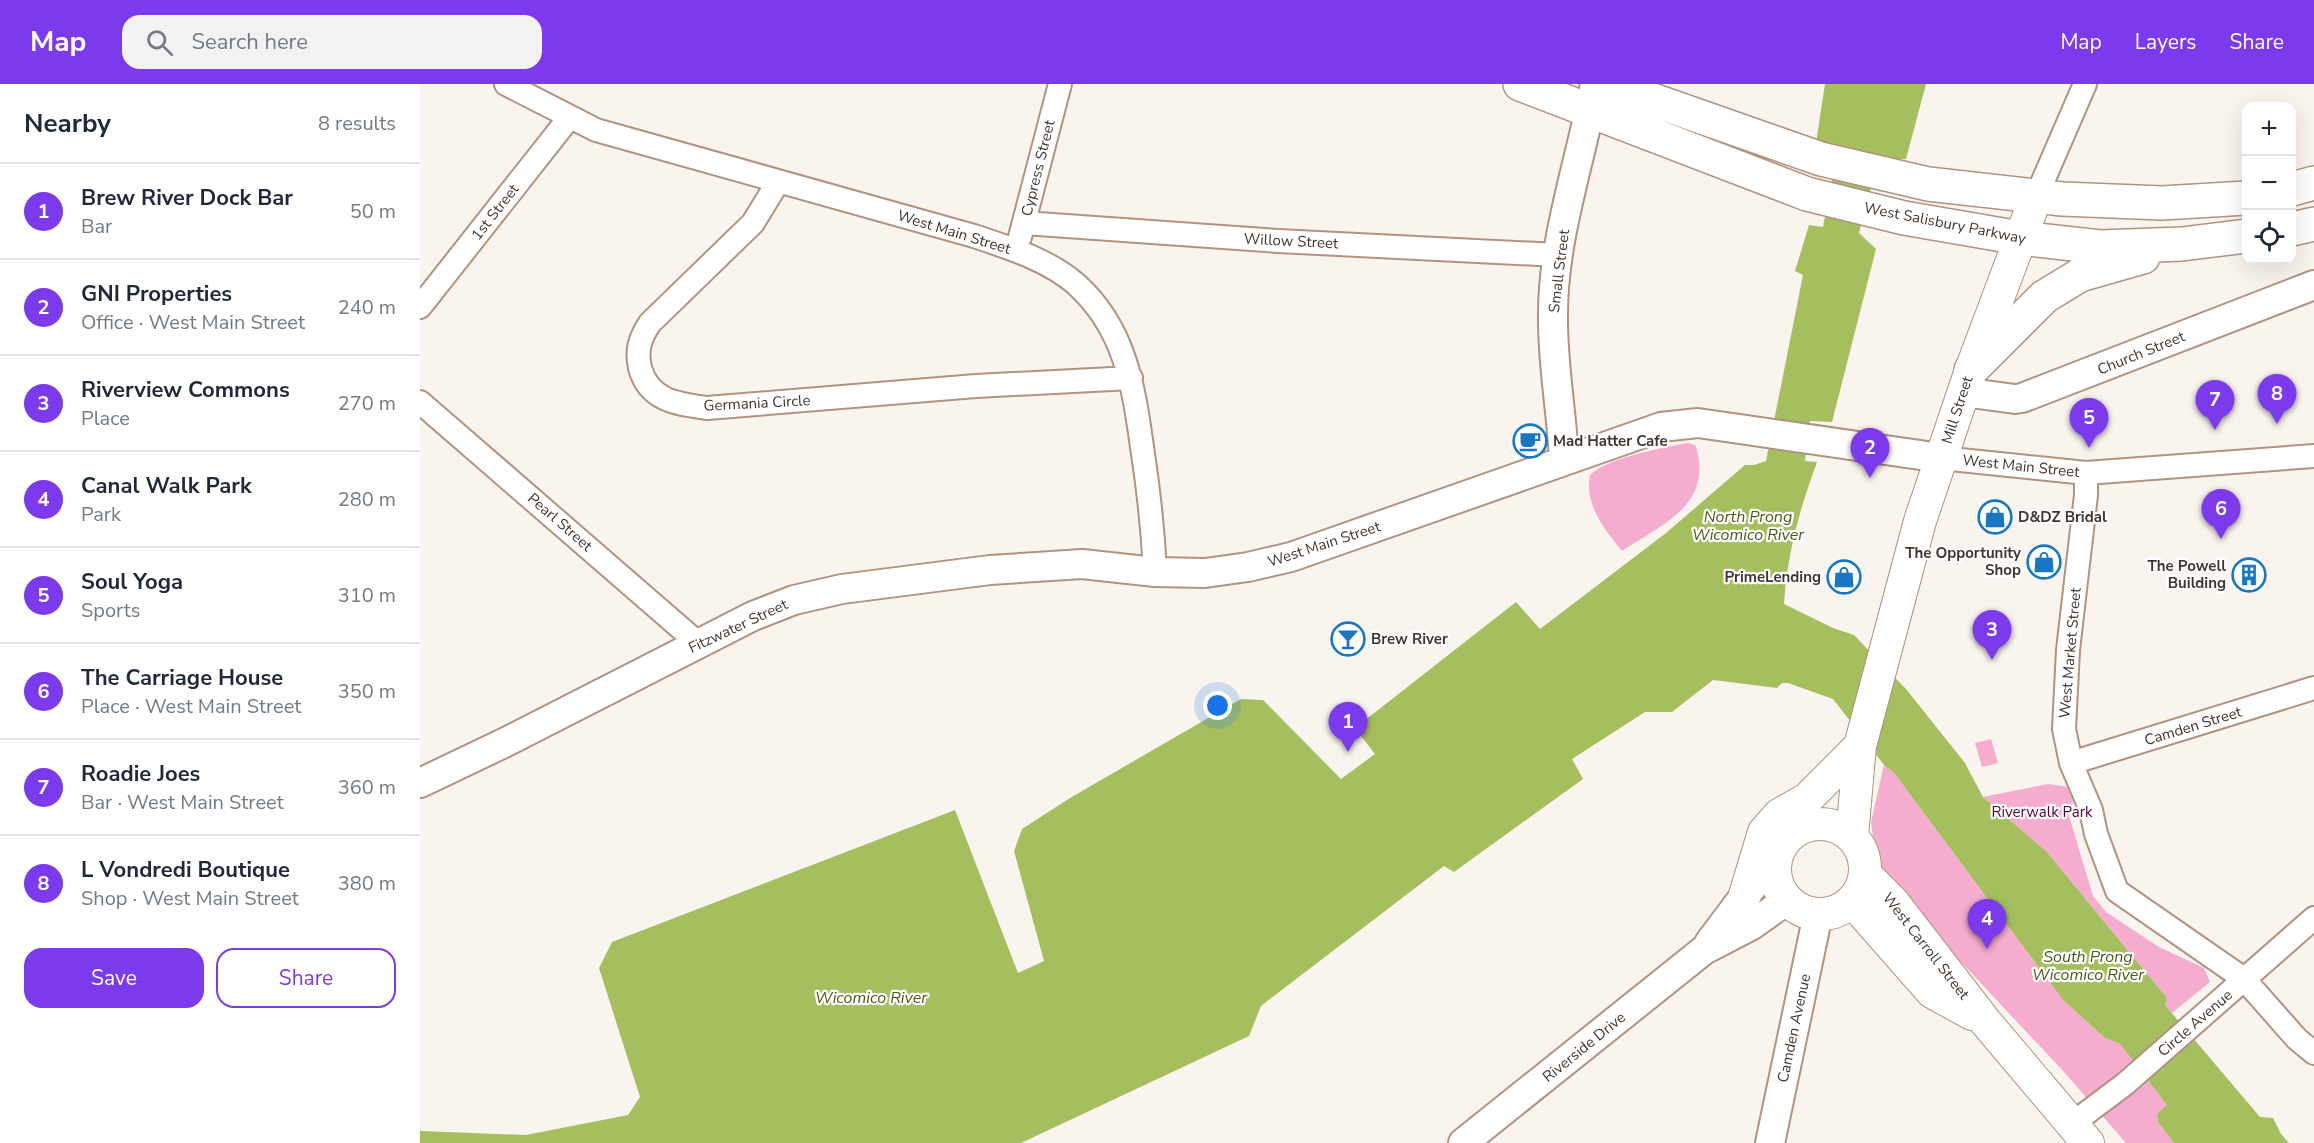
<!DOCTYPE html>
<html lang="en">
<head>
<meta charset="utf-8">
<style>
  body { margin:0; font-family:"Nunito Sans",sans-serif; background:#f2f2f3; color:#1f2937 }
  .controls { position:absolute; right:18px; top:18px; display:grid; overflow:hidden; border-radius:12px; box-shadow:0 6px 24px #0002 }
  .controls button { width:54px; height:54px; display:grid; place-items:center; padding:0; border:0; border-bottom:2px solid #e0e1e3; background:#fff; color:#1f2937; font:30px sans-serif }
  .you { position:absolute; left:798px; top:622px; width:21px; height:21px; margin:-15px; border:4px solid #fff; border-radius:50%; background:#1a73e8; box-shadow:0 0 0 9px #1a73e833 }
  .badge { display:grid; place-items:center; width:39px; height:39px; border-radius:50%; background:#7c3aed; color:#fff; font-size:20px; font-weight:700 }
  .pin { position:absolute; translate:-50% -50px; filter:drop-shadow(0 2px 3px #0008) }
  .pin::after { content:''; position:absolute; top:32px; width:21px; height:18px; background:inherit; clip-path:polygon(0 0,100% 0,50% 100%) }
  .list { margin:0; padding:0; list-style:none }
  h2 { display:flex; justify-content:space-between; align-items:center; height:78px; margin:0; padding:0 24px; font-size:26px }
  h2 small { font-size:20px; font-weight:400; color:#747a83 }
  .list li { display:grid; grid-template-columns:39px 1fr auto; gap:18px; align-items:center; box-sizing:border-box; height:96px; padding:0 24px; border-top:2px solid #e0e1e3 }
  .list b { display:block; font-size:22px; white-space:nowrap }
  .list p { margin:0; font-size:20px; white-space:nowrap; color:#747a83 }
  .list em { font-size:20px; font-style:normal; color:#747a83 }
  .actions { display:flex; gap:12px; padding:18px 24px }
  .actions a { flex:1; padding:14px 0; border:2px solid #7c3aed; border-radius:18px; text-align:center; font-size:21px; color:#7c3aed }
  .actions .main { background:#7c3aed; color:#fff }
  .icon { flex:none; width:33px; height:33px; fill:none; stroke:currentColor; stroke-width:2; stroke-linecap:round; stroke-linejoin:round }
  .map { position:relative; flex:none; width:1894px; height:1059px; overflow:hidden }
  header { display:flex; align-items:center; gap:36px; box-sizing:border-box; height:84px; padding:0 30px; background:#7c3aed; color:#fff }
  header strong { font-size:28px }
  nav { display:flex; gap:33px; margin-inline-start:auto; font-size:21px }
  .search { width:420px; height:54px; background:#f2f2f3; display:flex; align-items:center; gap:15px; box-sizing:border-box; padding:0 21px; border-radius:18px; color:#747a83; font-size:22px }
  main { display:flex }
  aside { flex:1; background:#fff }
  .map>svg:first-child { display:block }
</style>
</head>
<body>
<header>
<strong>Map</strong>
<div class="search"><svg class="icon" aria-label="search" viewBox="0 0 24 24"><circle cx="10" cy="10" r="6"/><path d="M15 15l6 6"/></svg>Search here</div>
<nav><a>Map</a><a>Layers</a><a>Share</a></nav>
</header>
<main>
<aside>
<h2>Nearby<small>8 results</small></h2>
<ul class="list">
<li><span class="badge">1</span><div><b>Brew River Dock Bar</b><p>Bar</p></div><em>50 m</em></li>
<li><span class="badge">2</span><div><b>GNI Properties</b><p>Office · West Main Street</p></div><em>240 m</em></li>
<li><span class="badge">3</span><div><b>Riverview Commons</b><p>Place</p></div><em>270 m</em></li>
<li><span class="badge">4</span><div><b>Canal Walk Park</b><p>Park</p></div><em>280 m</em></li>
<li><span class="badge">5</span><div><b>Soul Yoga</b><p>Sports</p></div><em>310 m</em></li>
<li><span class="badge">6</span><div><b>The Carriage House</b><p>Place · West Main Street</p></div><em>350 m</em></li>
<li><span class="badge">7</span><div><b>Roadie Joes</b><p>Bar · West Main Street</p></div><em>360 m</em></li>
<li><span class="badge">8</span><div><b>L Vondredi Boutique</b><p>Shop · West Main Street</p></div><em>380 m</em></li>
</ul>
<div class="actions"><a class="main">Save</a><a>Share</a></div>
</aside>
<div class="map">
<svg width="1894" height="1059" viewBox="0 0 1894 1059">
  <rect width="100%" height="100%" fill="#faf4ef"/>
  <!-- green -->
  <path fill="#f5accf" d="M 1269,359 L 1276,362 C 1293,421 1244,439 1202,467 C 1185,446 1164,421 1170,391 C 1187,374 1244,363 1269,359 Z
    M 1571,655 L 1578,679 L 1562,683 L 1555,659 Z
    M 1464,681 L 1474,689 L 1643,916 L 1685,954 L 1700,960 L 1748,1022 L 1737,1030 L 1738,1038 L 1754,1059 L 1706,1059 L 1644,988 L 1480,813 L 1457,783 L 1451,738 Z
    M 1628,700 L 1648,703 L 1653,718 L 1649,732 L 1673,812 L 1686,828 L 1739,863 L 1784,884 L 1790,898 L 1752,929 L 1745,921 L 1747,914 L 1626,767 L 1563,713 Z"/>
  <!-- water -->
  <path fill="#a5bf5f" d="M 1405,0 L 1506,0 L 1486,75 L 1459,75 L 1439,149 L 1456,165 L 1412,338 L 1390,337 L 1385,377 L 1397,378 C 1380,424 1367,470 1364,520 L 1413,544 L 1434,551 L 1486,605 L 1545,679 L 1563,713 L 1626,767 L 1747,914 L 1745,921 L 1840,1033 L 1853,1034 L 1861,1050 L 1869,1059 L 1754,1059 L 1738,1038 L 1737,1030 L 1747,1021 L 1700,960 L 1685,954 L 1643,916 L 1474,689 L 1464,681 L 1413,615 L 1368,599 L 1362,599 L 1357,604 L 1293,596 L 1252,628 L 1225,628 L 1152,675 L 1163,695 L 1034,788 L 1024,782 L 841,922 L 829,952 L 601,1059 L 0,1059 L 0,1047 L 106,1051 L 208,1031 L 220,1013 L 179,884 L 192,858 L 535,726 L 598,889 L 624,877 L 594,767 L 602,745 L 650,714 L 821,615 L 843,616 L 921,695 L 955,670 L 935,644 L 1096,518 L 1120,545 L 1246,449 L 1325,381 L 1334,381 L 1346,377 L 1383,191 L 1375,187 L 1389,141 L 1403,143 L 1418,64 L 1396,59 Z"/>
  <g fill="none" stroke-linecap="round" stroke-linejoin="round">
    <!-- minor casing -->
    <g stroke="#b1937f" stroke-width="26">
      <path id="minor" d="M 86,0 L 176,46 L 554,152 C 589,164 627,175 656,200 C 707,246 714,306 723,370 C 729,409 733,448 735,488
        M 358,98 L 333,139 L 230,239 C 220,254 216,266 220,284 C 229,317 258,320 287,324 L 556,302 L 711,294
        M 1616,113 L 1665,0
        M 604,139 L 858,157 L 1138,171
        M 600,153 L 640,0
        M 0,223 L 149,34
        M 0,318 L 279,560
        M 1521,374 L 1666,389 L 1894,372
        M 1666,389 L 1666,411 L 1648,566 L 1644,645 L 1651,679 L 1671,726 L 1676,750 L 1697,807 L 1824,895 L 1877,955 L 1894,969
        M 1651,679 L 1894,604
        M 1653,1039 L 1705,1000 L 1894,834"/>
    </g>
    <!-- tertiary casing -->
    <g stroke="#b1937f" stroke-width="32">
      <path id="tertiary" d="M 1543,308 L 1595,315 L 1602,314 L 1894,201
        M 1144,377 C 1142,328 1132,279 1133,230 C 1133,153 1161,76 1175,0
        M 0,699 L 84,659 L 333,532 L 374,516 L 422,505 L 570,486 L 662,480 L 735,488 L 785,489 L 828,483 L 871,473 L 1241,343 L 1278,339 L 1521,374
        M 1289,859 L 1325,811 L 1354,779
        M 1043,1059 L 1284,866 L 1332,841 L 1367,816
        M 1350,1059 L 1398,830"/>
    </g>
    <!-- secondary casing -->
    <g stroke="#b1937f" stroke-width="34">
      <path id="secondary" d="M1355 785a45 45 0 1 1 90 0a45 45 0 1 1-90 0Z
        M 1432,752 L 1440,662 L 1500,437 L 1551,286 L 1616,113
        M 1445,790 L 1473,818 L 1564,936 L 1668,1059
        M 1325,811 L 1344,748 L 1359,731 L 1387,715 L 1440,662
        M 1432,817 L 1512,908 L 1552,930"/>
    </g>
    <!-- primary casing -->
    <g stroke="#b1937f" stroke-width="36">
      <path id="primary" d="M 1100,0 L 1387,110 L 1484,134 L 1600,154 L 1680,163 L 1762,160 L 1826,152
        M 1187,0 L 1401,75 L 1508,100 L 1642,115 L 1742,119 L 1826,114
        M 1872,105 L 1894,99
        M 1872,145 L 1894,140
        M 1551,286 L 1624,213 L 1660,191 L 1723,173"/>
    </g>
    <!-- minor -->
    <use href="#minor" stroke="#fff" stroke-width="22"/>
    <!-- tertiary -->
    <use href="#tertiary" stroke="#fff" stroke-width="28"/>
    <!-- secondary -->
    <use href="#secondary" stroke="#fff" stroke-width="32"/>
    <!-- primary -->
    <use href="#primary" stroke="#fff" stroke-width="33"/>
  </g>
  <!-- icons -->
  <defs>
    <g id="cafe-ring" transform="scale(1.725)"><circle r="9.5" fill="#fff" stroke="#1976c3" stroke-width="1.5"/><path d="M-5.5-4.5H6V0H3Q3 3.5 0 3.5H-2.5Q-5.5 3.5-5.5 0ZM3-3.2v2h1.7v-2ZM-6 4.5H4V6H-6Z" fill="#1976c3"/></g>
    <g id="shop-ring" transform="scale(1.725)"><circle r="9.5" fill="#fff" stroke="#1976c3" stroke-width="1.5"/><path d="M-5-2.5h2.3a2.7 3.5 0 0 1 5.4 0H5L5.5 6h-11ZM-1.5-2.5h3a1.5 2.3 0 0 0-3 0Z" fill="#1976c3"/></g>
    <g id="building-ring" transform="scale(1.725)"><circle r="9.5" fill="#fff" stroke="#1976c3" stroke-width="1.5"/><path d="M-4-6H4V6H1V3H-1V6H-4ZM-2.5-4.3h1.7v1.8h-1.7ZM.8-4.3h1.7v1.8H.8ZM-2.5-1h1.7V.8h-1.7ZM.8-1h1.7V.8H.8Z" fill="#1976c3"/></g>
    <g id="bar-ring" transform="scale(1.725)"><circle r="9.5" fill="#fff" stroke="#1976c3" stroke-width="1.5"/><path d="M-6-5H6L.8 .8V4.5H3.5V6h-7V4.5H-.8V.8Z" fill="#1976c3"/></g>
  </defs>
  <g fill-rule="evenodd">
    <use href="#cafe-ring" x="1110" y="357"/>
    <use href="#shop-ring" x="1575" y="433"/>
    <use href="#shop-ring" x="1624" y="478"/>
    <use href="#building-ring" x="1829" y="491"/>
    <use href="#shop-ring" x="1424" y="493"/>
    <use href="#bar-ring" x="928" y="555"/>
  </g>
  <g text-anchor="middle" stroke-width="4.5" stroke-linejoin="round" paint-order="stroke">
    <!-- street labels -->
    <g font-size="15" fill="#41352d" stroke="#fff">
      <text transform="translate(618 84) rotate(-76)" y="5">Cypress Street</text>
      <text transform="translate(75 128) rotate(-52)" y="5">1st Street</text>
      <text transform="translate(1525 139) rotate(11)" y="5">West Salisbury Parkway</text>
      <text transform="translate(534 148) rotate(17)" y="5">West Main Street</text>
      <text transform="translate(871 157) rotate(3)" y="5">Willow Street</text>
      <text transform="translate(1139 187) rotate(-83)" y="5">Small Street</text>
      <text transform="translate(1721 269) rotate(-22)" y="5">Church Street</text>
      <text transform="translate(337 319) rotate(-3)" y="5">Germania Circle</text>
      <text transform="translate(1537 326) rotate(-72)" y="5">Mill Street</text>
      <text transform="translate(1601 382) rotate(6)" y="5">West Main Street</text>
      <text transform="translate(140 438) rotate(41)" y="5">Pearl Street</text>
      <text transform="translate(904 460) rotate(-18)" y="5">West Main Street</text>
      <text transform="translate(318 542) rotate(-25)" y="5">Fitzwater Street</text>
      <text transform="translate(1650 569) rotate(-85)" y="5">West Market Street</text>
      <text transform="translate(1773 642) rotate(-17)" y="5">Camden Street</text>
      <text transform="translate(1506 862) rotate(52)" y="5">West Carroll Street</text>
      <text transform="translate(1775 939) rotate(-41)" y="5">Circle Avenue</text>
      <text transform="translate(1374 944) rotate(-78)" y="5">Camden Avenue</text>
      <text transform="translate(1164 963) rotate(-39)" y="5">Riverside Drive</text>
    </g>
    <!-- poi labels -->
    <g font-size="15" font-weight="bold" fill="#41352d" stroke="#fff" text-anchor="start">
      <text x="1133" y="362">Mad Hatter Cafe</text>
      <text x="1598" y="438">D&amp;DZ Bridal</text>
      <text x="1601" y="474" text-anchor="end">The Opportunity<tspan x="1601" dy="17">Shop</tspan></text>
      <text x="1806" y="487" text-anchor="end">The Powell<tspan x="1806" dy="17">Building</tspan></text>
      <text x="1401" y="498" text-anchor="end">PrimeLending</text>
      <text x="951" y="560">Brew River</text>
    </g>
    <!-- park labels -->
    <g font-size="15" fill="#550037" stroke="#fff">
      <text x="1622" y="733">Riverwalk Park</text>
    </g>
    <!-- water labels -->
    <g font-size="16" font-style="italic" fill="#4a5a15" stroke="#fff">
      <text x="1328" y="438">North Prong<tspan x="1328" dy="18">Wicomico River</tspan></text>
      <text x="1668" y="878">South Prong<tspan x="1668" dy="18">Wicomico River</tspan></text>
      <text x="451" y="919">Wicomico River</text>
    </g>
  </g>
</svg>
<div class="controls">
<button>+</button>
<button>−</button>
<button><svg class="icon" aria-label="locate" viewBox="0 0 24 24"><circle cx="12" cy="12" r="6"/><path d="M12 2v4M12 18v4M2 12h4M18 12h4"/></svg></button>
</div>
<div class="you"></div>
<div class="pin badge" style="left:928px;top:668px">1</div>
<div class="pin badge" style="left:1450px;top:394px">2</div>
<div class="pin badge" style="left:1572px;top:576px">3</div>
<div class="pin badge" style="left:1567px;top:865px">4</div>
<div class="pin badge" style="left:1669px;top:364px">5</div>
<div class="pin badge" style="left:1801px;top:455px">6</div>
<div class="pin badge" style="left:1795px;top:346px">7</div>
<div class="pin badge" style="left:1857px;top:340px">8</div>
</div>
</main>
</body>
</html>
